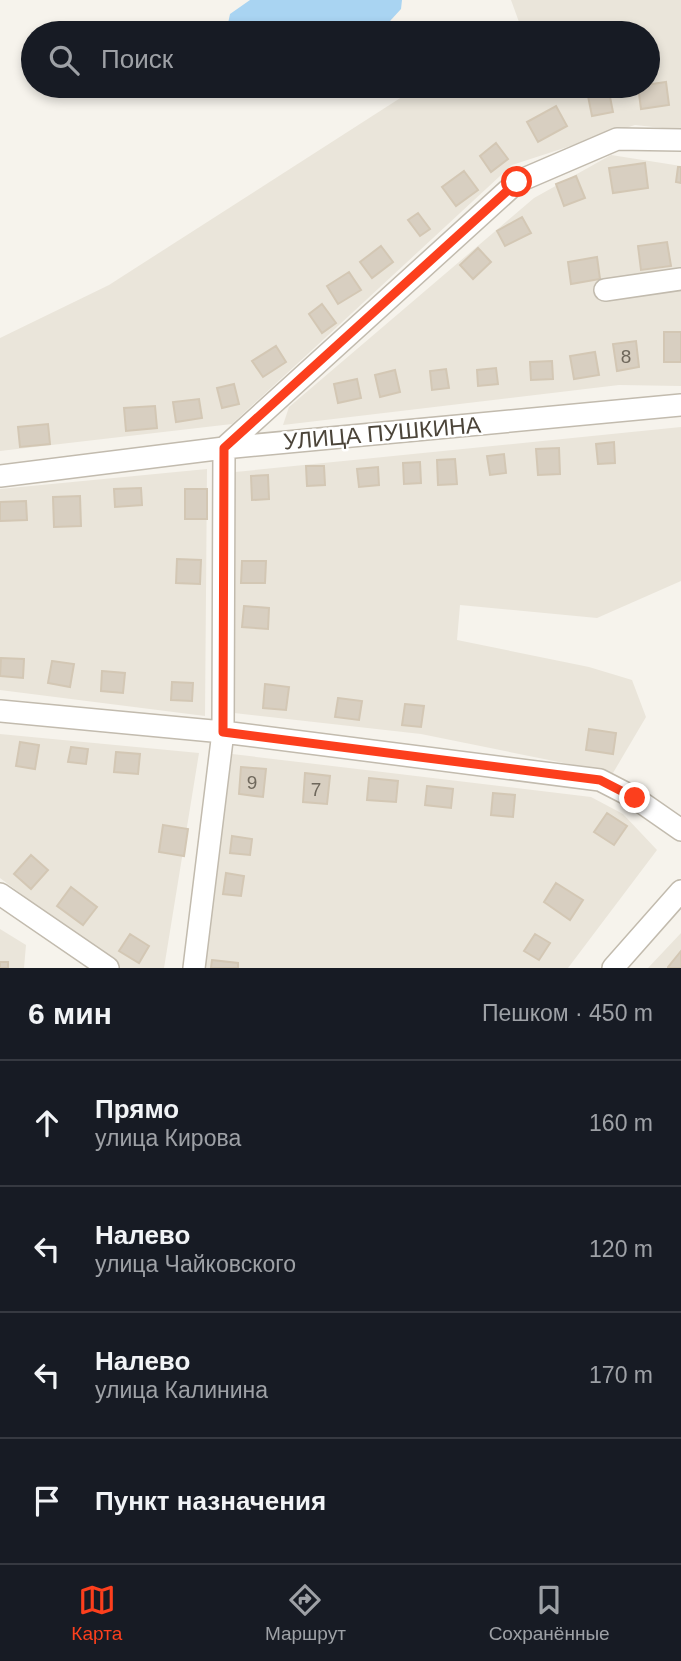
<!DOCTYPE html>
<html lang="ru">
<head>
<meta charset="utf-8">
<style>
  body { margin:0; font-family:Arial,sans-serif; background:#242831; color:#f1f3f6 }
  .stop { position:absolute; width:21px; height:21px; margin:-16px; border:5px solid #fc3f1d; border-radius:50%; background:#fff }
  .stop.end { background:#fc3f1d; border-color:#fff; box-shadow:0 2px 7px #0008 }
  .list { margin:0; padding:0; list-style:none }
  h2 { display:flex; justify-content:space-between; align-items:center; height:91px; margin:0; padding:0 28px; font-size:30px }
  h2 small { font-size:23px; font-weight:400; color:#9ea1a6 }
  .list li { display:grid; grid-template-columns:46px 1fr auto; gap:21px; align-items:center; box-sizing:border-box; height:126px; padding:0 28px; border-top:2px solid #363941 }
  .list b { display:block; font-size:26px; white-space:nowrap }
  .list p { margin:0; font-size:23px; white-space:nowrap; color:#9ea1a6 }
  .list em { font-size:23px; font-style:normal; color:#9ea1a6 }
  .icon { flex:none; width:38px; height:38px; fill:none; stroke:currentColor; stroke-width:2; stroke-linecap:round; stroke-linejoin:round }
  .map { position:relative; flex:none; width:681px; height:968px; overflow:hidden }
  .search { position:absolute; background:#171b24; box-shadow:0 4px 10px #0003; left:21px; right:21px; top:21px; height:77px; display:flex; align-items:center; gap:18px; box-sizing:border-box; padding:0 24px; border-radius:38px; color:#9ea1a6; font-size:26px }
  .sheet { height:595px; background:#171b24 }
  nav { display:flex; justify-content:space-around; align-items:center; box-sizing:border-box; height:98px; border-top:2px solid #363941; background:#171b24; font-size:19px; color:#9ea1a6 }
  nav a { display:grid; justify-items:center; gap:4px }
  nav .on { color:#fc3f1d }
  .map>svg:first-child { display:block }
</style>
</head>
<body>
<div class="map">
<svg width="681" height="968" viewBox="0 0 681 968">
  <rect width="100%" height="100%" fill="#f6f3ec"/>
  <!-- residential -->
  <path fill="#eae5da" d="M 511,0 L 681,0 L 681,130 L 635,125 L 512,165 L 232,424 L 0,451 L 0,338 L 109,285 L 419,86 L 648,86 L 648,33 L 501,33 L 519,22 Z
    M 611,155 L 681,166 L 681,386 L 619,385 L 283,425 L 289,407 L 534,198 Z
    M 681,427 L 681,581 L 597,618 L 460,605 L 457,640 L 589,667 L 632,680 L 646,717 L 613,773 L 421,734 L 234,713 L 235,472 Z
    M 207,469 L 205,716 L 0,690 L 0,489 Z
    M 0,734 L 199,753 L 164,968 L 119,968 L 0,878 Z
    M 232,754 L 591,797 L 623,814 L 657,850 L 568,968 L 201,968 Z
    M 0,929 L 26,945 L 24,968 L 0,968 Z
    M 681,933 L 681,968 L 648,968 Z"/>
  <!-- water -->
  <path fill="#a9d4f2" d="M 250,0 L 402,0 L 401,9 L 379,33 L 226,33 L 230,14 Z
    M 251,86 L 299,86 C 277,96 273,98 251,86 Z"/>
  <!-- building -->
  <path fill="#d8cfc1" stroke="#d3c7b4" stroke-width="2" d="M 666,82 L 669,105 L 641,109 L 638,86 Z
    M 609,92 L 613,112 L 592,116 L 588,96 Z
    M 556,106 L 567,126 L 538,142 L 527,122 Z
    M 496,143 L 508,159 L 491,172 L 480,156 Z
    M 645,163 L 648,188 L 613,193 L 609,168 Z
    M 678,167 L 681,167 L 681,183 L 676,182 Z
    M 464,171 L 478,190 L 456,206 L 442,187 Z
    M 576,176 L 585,198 L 564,206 L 556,184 Z
    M 418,213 L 430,229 L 420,236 L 408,220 Z
    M 522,217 L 531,233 L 505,246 L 497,231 Z
    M 667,242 L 671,266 L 641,270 L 638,246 Z
    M 381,246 L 393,262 L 372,278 L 360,262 Z
    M 478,248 L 491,262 L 473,279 L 460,265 Z
    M 597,257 L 600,279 L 571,284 L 568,262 Z
    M 349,272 L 361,290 L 338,304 L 327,286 Z
    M 322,304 L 336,323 L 322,333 L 309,314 Z
    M 664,332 L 681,332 L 681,362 L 664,362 Z
    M 636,341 L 639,367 L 617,371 L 613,344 Z
    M 276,346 L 286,362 L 263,377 L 252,361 Z
    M 595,352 L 599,375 L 574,379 L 570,356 Z
    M 552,361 L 553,379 L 531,380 L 530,362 Z
    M 496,368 L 498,384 L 478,386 L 477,370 Z
    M 446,369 L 449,388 L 432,390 L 430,371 Z
    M 395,370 L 400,392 L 380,397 L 375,375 Z
    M 357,379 L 361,398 L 338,403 L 334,384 Z
    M 234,384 L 239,404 L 222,408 L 217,388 Z
    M 199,399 L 202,418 L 176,422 L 173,402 Z
    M 155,406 L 157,428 L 126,431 L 124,408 Z
    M 48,424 L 50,444 L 20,447 L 18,427 Z
    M 614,442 L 615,463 L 598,464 L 596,444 Z
    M 559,448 L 560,474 L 538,475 L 536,449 Z
    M 504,454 L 506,473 L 490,475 L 487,456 Z
    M 455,459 L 457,484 L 438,485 L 437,460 Z
    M 420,462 L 421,483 L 404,484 L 403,463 Z
    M 306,466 L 324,466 L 325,485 L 307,486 Z
    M 378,467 L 379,485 L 359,487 L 357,469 Z
    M 268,475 L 269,499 L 252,500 L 251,476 Z
    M 141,488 L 142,505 L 115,507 L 114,489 Z
    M 185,489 L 207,489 L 207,519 L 185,519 Z
    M 80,496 L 81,526 L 54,527 L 53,497 Z
    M 26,501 L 27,520 L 0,521 L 0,502 Z
    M 177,559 L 201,560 L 200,584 L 176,583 Z
    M 242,561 L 266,561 L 265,583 L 241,583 Z
    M 244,606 L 269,608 L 268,629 L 242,627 Z
    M 1,658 L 24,659 L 23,678 L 0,676 Z
    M 52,661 L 74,664 L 70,687 L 48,683 Z
    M 102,671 L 125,673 L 123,693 L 101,691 Z
    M 172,682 L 193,683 L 192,701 L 171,700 Z
    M 265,684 L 289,687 L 286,710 L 263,708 Z
    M 338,698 L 362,701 L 359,720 L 335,717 Z
    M 405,704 L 424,706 L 421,727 L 402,725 Z
    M 589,729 L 616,733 L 613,754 L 586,750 Z
    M 20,742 L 39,745 L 35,769 L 16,766 Z
    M 71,747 L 88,749 L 86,764 L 68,762 Z
    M 116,752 L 140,754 L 138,774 L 114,772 Z
    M 241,767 L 266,769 L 263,797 L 239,794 Z
    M 305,773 L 330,776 L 327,804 L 303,802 Z
    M 369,778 L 398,781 L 396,802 L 367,800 Z
    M 427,786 L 453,789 L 451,808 L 425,805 Z
    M 493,793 L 515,795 L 513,817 L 491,815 Z
    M 607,813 L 627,826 L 614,845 L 594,832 Z
    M 163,825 L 188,829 L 184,856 L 159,852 Z
    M 232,836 L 252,839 L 250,855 L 230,853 Z
    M 31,855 L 48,870 L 31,889 L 14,874 Z
    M 226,873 L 244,876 L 241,896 L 223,894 Z
    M 556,883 L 583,900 L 570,920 L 544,902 Z
    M 71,887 L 97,907 L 83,925 L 57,906 Z
    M 130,934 L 149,946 L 139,963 L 119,951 Z
    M 535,934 L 550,943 L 539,960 L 524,951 Z
    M 681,951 L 681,968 L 668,968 L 668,967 Z
    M 212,960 L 238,963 L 238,968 L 211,968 Z
    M 0,962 L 8,962 L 8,968 L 0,968 Z"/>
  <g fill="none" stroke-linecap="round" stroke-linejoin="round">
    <!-- minor casing -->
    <g stroke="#c2bbae" stroke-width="24">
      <path id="minor" d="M 605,290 L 681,279
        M 0,476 L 224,448 L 681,405
        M 0,711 L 223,732 L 600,780 L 635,798 L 681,830
        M 0,894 L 108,968
        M 194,968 L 223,732 L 224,448 L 517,182 L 617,139 L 681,140
        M 613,968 L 681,891"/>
    </g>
    <!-- minor -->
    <use href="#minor" stroke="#fff" stroke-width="21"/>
  </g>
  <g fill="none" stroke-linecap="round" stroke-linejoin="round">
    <!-- route -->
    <path stroke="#fc3f1d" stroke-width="9" d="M 517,182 L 224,448 L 223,732 L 600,780 L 635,798"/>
  </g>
  <g text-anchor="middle" stroke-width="5" stroke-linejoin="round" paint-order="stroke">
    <!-- number labels -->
    <g font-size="19" fill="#6e675b">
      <text x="626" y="363">8</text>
      <text x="252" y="789">9</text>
      <text x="316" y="796">7</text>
    </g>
    <!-- street labels -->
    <g font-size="23" fill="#4b4439" stroke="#fff">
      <text transform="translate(382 433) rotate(-5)" y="8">УЛИЦА ПУШКИНА</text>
    </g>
  </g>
</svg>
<div class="stop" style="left:517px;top:182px"></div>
<div class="stop end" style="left:635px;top:798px"></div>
<div class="search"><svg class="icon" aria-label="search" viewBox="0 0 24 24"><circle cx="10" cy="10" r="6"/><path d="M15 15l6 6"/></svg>Поиск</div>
</div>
<section class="sheet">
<h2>6 мин<small>Пешком · 450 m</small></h2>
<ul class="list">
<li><svg class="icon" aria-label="ahead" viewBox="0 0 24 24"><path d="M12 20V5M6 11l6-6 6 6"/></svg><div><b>Прямо</b><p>улица Кирова</p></div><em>160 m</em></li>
<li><svg class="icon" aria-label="left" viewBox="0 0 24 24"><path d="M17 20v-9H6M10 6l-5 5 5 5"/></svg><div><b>Налево</b><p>улица Чайковского</p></div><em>120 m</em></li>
<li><svg class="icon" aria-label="left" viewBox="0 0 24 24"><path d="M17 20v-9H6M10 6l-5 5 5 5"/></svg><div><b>Налево</b><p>улица Калинина</p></div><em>170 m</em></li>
<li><svg class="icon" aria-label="arrive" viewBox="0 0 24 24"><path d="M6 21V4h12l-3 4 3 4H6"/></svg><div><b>Пункт назначения</b></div></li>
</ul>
</section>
<nav>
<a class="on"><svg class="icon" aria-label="map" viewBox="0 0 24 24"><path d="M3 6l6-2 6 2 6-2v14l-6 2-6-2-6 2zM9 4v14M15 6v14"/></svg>Карта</a>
<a><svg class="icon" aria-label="directions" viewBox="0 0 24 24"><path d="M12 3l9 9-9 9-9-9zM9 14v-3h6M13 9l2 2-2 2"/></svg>Маршрут</a>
<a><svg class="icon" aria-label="saved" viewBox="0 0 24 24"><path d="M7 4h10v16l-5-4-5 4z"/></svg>Сохранённые</a>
</nav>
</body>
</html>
